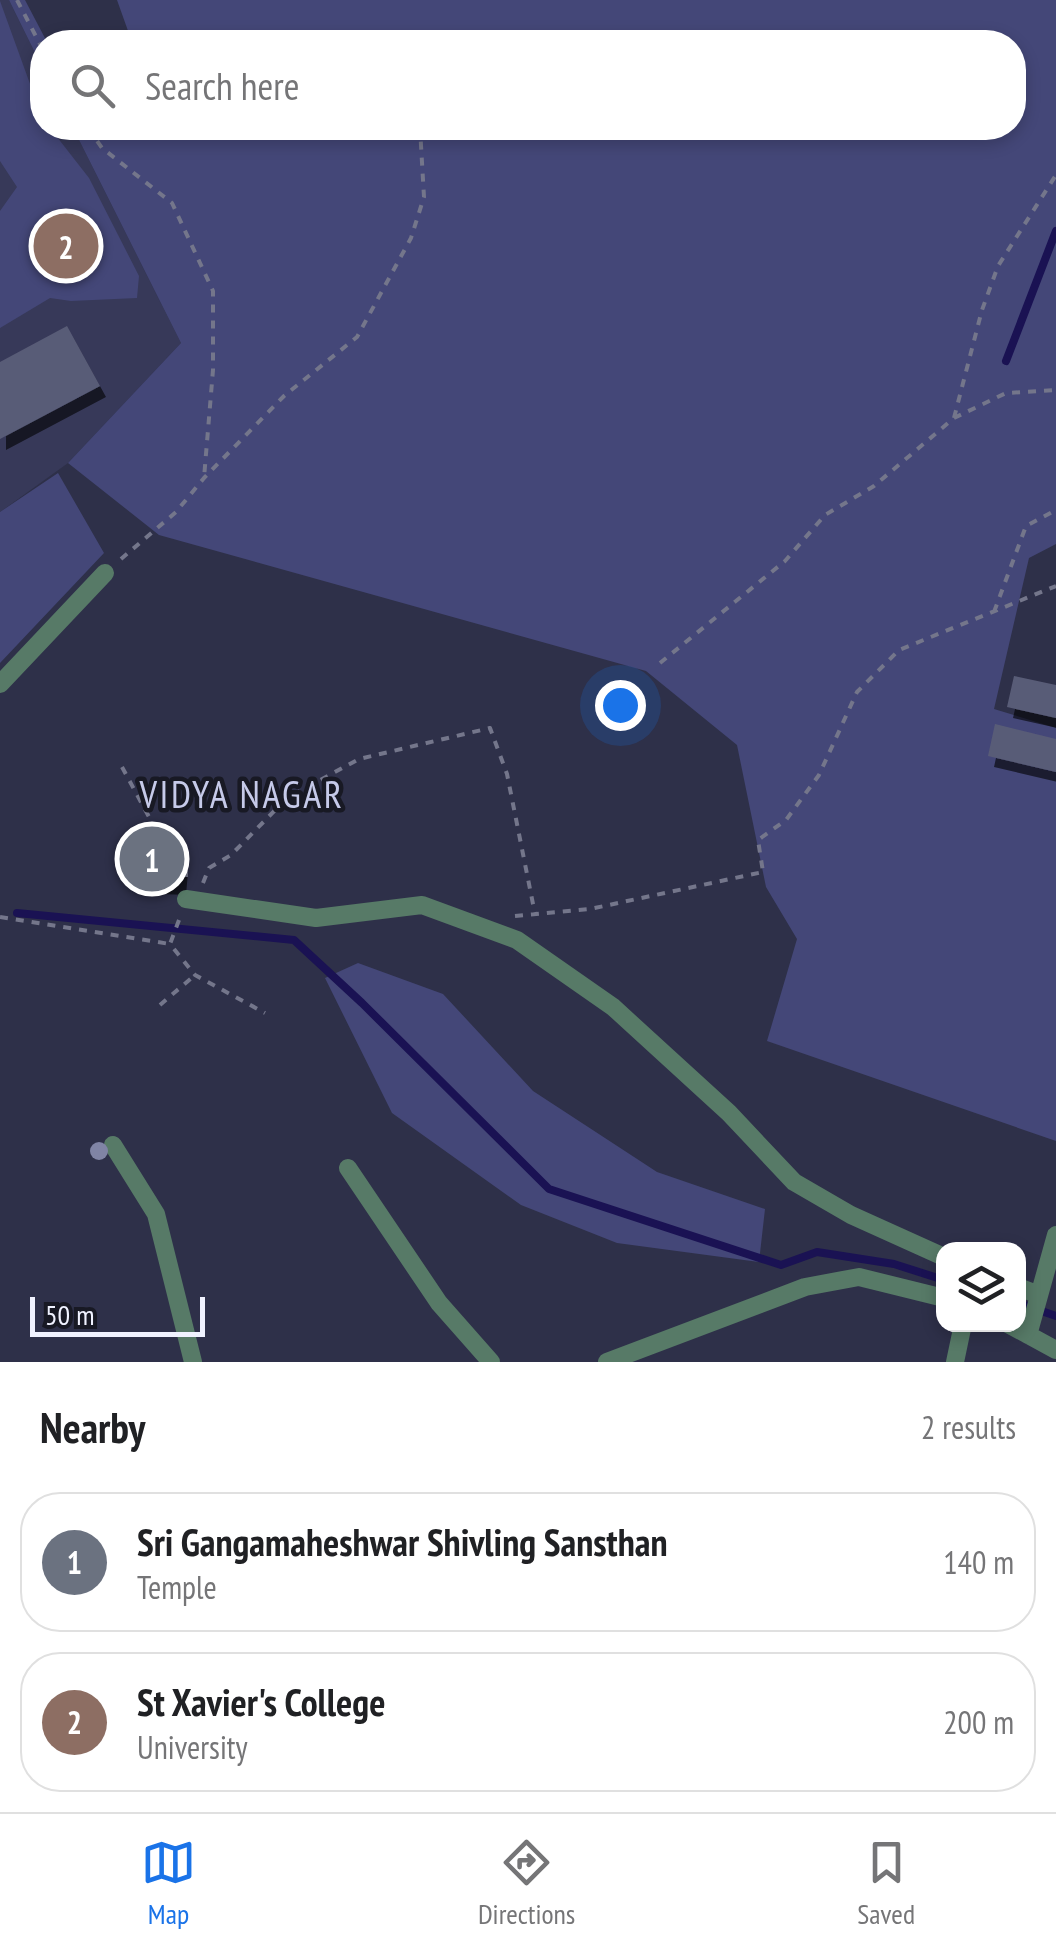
<!DOCTYPE html>
<html lang="en">
<head>
<meta charset="utf-8">
<style>
  body { margin:0; font-family:"PT Sans Narrow",sans-serif; background:#f2f2f2; color:#202124 }
  .controls { position:absolute; right:30px; bottom:30px; display:grid; overflow:hidden; border-radius:20px; box-shadow:0 5px 15px #0003 }
  .controls button { width:90px; height:90px; display:grid; place-items:center; padding:0; border:0; border-bottom:2px solid #e0e0e0; background:#fff; color:#202124; font:50px sans-serif }
  .scale { position:absolute; left:30px; bottom:25px; width:175px; box-sizing:border-box; padding-left:10px; border:5px solid #f0f2ff; border-top:0; font-size:28px; line-height:35px; white-space:nowrap; color:#f0f2ff; -webkit-text-stroke:8px #181924; paint-order:stroke }
  .you { position:absolute; left:620px; top:705px; width:35px; height:35px; margin:-25px; border:8px solid #fff; border-radius:50%; background:#1a73e8; box-shadow:0 0 0 15px #1a73e833 }
  .badge { display:grid; place-items:center; width:65px; height:65px; border-radius:50%; background:#1a73e8; color:#fff; font-size:32px; font-weight:700 }
  .pin { position:absolute; translate:-50% -50%; border:5px solid #fff; box-shadow:0 2px 10px #0006 }
  .list { margin:0; padding:0; list-style:none }
  h2 { display:flex; justify-content:space-between; align-items:center; height:130px; margin:0; padding:0 40px; font-size:42px }
  h2 small { font-size:32px; font-weight:400; color:#757577 }
  .list li { display:grid; grid-template-columns:65px 1fr auto; gap:30px; align-items:center; box-sizing:border-box; height:140px; margin:0 20px 20px; padding:0 20px; border:2px solid #e0e0e0; border-radius:40px }
  .list b { display:block; font-size:38px; white-space:nowrap }
  .list p { margin:0; font-size:32px; white-space:nowrap; color:#757577 }
  .list em { font-size:32px; font-style:normal; color:#757577 }
  .icon { flex:none; width:55px; height:55px; fill:none; stroke:currentColor; stroke-width:2; stroke-linecap:round; stroke-linejoin:round }
  .map { position:relative; flex:none; width:1056px; height:1362px; overflow:hidden }
  .search { position:absolute; background:#fff; box-shadow:0 5px 15px #0003; left:30px; right:30px; top:30px; height:110px; display:flex; align-items:center; gap:25px; box-sizing:border-box; padding:0 35px; border-radius:40px; color:#757577; font-size:38px }
  .sheet { height:450px; background:#fff }
  nav { display:flex; justify-content:space-around; align-items:center; box-sizing:border-box; height:140px; border-top:2px solid #e0e0e0; background:#fff; font-size:28px; color:#757577 }
  nav a { display:grid; justify-items:center; gap:5px }
  nav .on { color:#1a73e8 }
  .map>svg:first-child { display:block }
</style>
</head>
<body>
<div class="map">
<svg width="1056" height="1362" viewBox="0 0 1056 1362">
  <defs>
    <filter id="shadow"><feDropShadow dx="6" dy="11" stdDeviation="0" flood-color="#0009"/></filter>
  </defs>
  <rect width="100%" height="100%" fill="#2e3049"/>
  <!-- built -->
  <path fill="#373959" d="M 0,0 L 9,0 L 42,67 L 42,128 L 73,128 L 181,343 L 68,463 L 0,512 Z"/>
  <!-- green -->
  <path fill="#444778" d="M 9,0 L 25,0 L 47,42 L 42,42 L 42,67 Z
    M 117,0 L 1056,0 L 1056,544 L 1029,558 L 994,709 L 1056,728 L 1056,1141 L 767,1041 L 797,939 L 766,887 L 737,745 L 646,671 L 159,535 L 68,463 L 181,343 L 73,128 L 93,128 L 97,135 L 115,128 L 1014,128 L 1014,42 L 132,42 Z
    M 0,1 L 42,117 L 42,128 L 50,128 L 89,178 L 139,276 L 137,298 L 71,301 L 50,298 L 0,328 L 0,211 L 17,187 L 0,161 Z
    M 58,473 L 104,553 L 0,663 L 0,512 Z
    M 358,963 L 443,994 L 533,1091 L 657,1172 L 765,1209 L 759,1262 L 617,1243 L 521,1205 L 392,1113 L 325,978 Z"/>
  <g fill="none" stroke-linecap="round" stroke-linejoin="round">
    <!-- stream -->
    <path stroke="#1a1253" stroke-width="8" d="M 1006,361 L 1056,231
      M 17,913 L 294,940 L 362,1003 L 549,1189 L 781,1265 L 817,1252 L 894,1264 L 944,1280
      M 1018,1303 L 1056,1316"/>
  </g>
  <!-- building -->
  <path fill="#595c77" filter="url(#shadow)" d="M 67,326 L 100,386 L 0,439 L 0,362 Z
    M 1014,676 L 1056,685 L 1056,718 L 1007,707 Z
    M 995,724 L 1056,739 L 1056,772 L 988,756 Z
    M 134,836 L 155,837 L 161,857 L 182,861 L 180,884 L 131,882 Z"/>
  <g fill="none" stroke-linecap="round" stroke-linejoin="round">
    <!-- path -->
    <path stroke="#74768b" stroke-width="4" stroke-dasharray="8 8" stroke-linecap="butt" d="M 17,0 L 42,48
      M 88,128 L 102,148 L 172,203 L 213,291 L 213,370 L 204,478
      M 954,418 L 982,310 L 998,266 L 1056,175
      M 121,559 L 176,512 L 204,478 L 284,396 L 357,337 L 411,238 L 424,197 L 420,128
      M 994,612 L 1026,526 L 1056,510
      M 660,663 L 785,561 L 825,515 L 874,486 L 954,418 L 1006,393 L 1056,390
      M 122,767 L 168,852 L 186,858 L 186,877
      M 203,883 L 209,868 L 231,855 L 287,798 L 359,759 L 490,728 L 507,774 L 535,914
      M 515,916 L 590,909 L 763,872 L 758,840 L 786,820 L 819,775 L 857,692 L 899,650 L 1056,586
      M 0,917 L 170,944
      M 179,920 L 170,944 L 195,975 L 265,1013
      M 160,1005 L 195,975"/>
    <!-- street -->
    <path stroke="#577a67" stroke-width="18" d="M 0,684 L 105,573
      M 186,899 L 316,918 L 422,905 L 517,940 L 613,1007 L 729,1113 L 794,1182 L 851,1215 L 944,1257
      M 113,1145 L 156,1214 L 193,1362
      M 348,1168 L 439,1303 L 491,1362
      M 1018,1287 L 1039,1295
      M 1008,1324 L 1056,1350
      M 1028,1335 L 1056,1235
      M 607,1362 L 805,1287 L 859,1277 L 944,1298
      M 955,1362 L 963,1324"/>
  </g>
  <!-- trees -->
  <circle fill="#8084a5" cx="99" cy="1151" r="9"/>
  <g text-anchor="middle" stroke-width="9" stroke-linejoin="round" paint-order="stroke">
    <!-- neighbourhood labels -->
    <g font-size="38" letter-spacing="2.5" fill="#c6cae9" stroke="#181924">
      <text x="242" y="808">VIDYA NAGAR</text>
    </g>
  </g>
</svg>
<div class="controls">
<button><svg class="icon" aria-label="layers" viewBox="0 0 24 24"><path d="M12 4l9 5-9 5-9-5zM3 14l9 5 9-5"/></svg></button>
</div>
<div class="scale">50 m</div>
<div class="you"></div>
<div class="pin badge" style="left:152px;top:859px;background:#6b7280">1</div>
<div class="pin badge" style="left:66px;top:246px;background:#8d6e63">2</div>
<div class="search"><svg class="icon" aria-label="search" viewBox="0 0 24 24"><circle cx="10" cy="10" r="6"/><path d="M15 15l6 6"/></svg>Search here</div>
</div>
<section class="sheet">
<h2>Nearby<small>2 results</small></h2>
<ul class="list">
<li><span class="badge" style="background:#6b7280">1</span><div><b>Sri Gangamaheshwar Shivling Sansthan</b><p>Temple</p></div><em>140 m</em></li>
<li><span class="badge" style="background:#8d6e63">2</span><div><b>St Xavier's College</b><p>University</p></div><em>200 m</em></li>
</ul>
</section>
<nav>
<a class="on"><svg class="icon" aria-label="map" viewBox="0 0 24 24"><path d="M3 6l6-2 6 2 6-2v14l-6 2-6-2-6 2zM9 4v14M15 6v14"/></svg>Map</a>
<a><svg class="icon" aria-label="directions" viewBox="0 0 24 24"><path d="M12 3l9 9-9 9-9-9zM9 14v-3h6M13 9l2 2-2 2"/></svg>Directions</a>
<a><svg class="icon" aria-label="saved" viewBox="0 0 24 24"><path d="M7 4h10v16l-5-4-5 4z"/></svg>Saved</a>
</nav>
</body>
</html>
